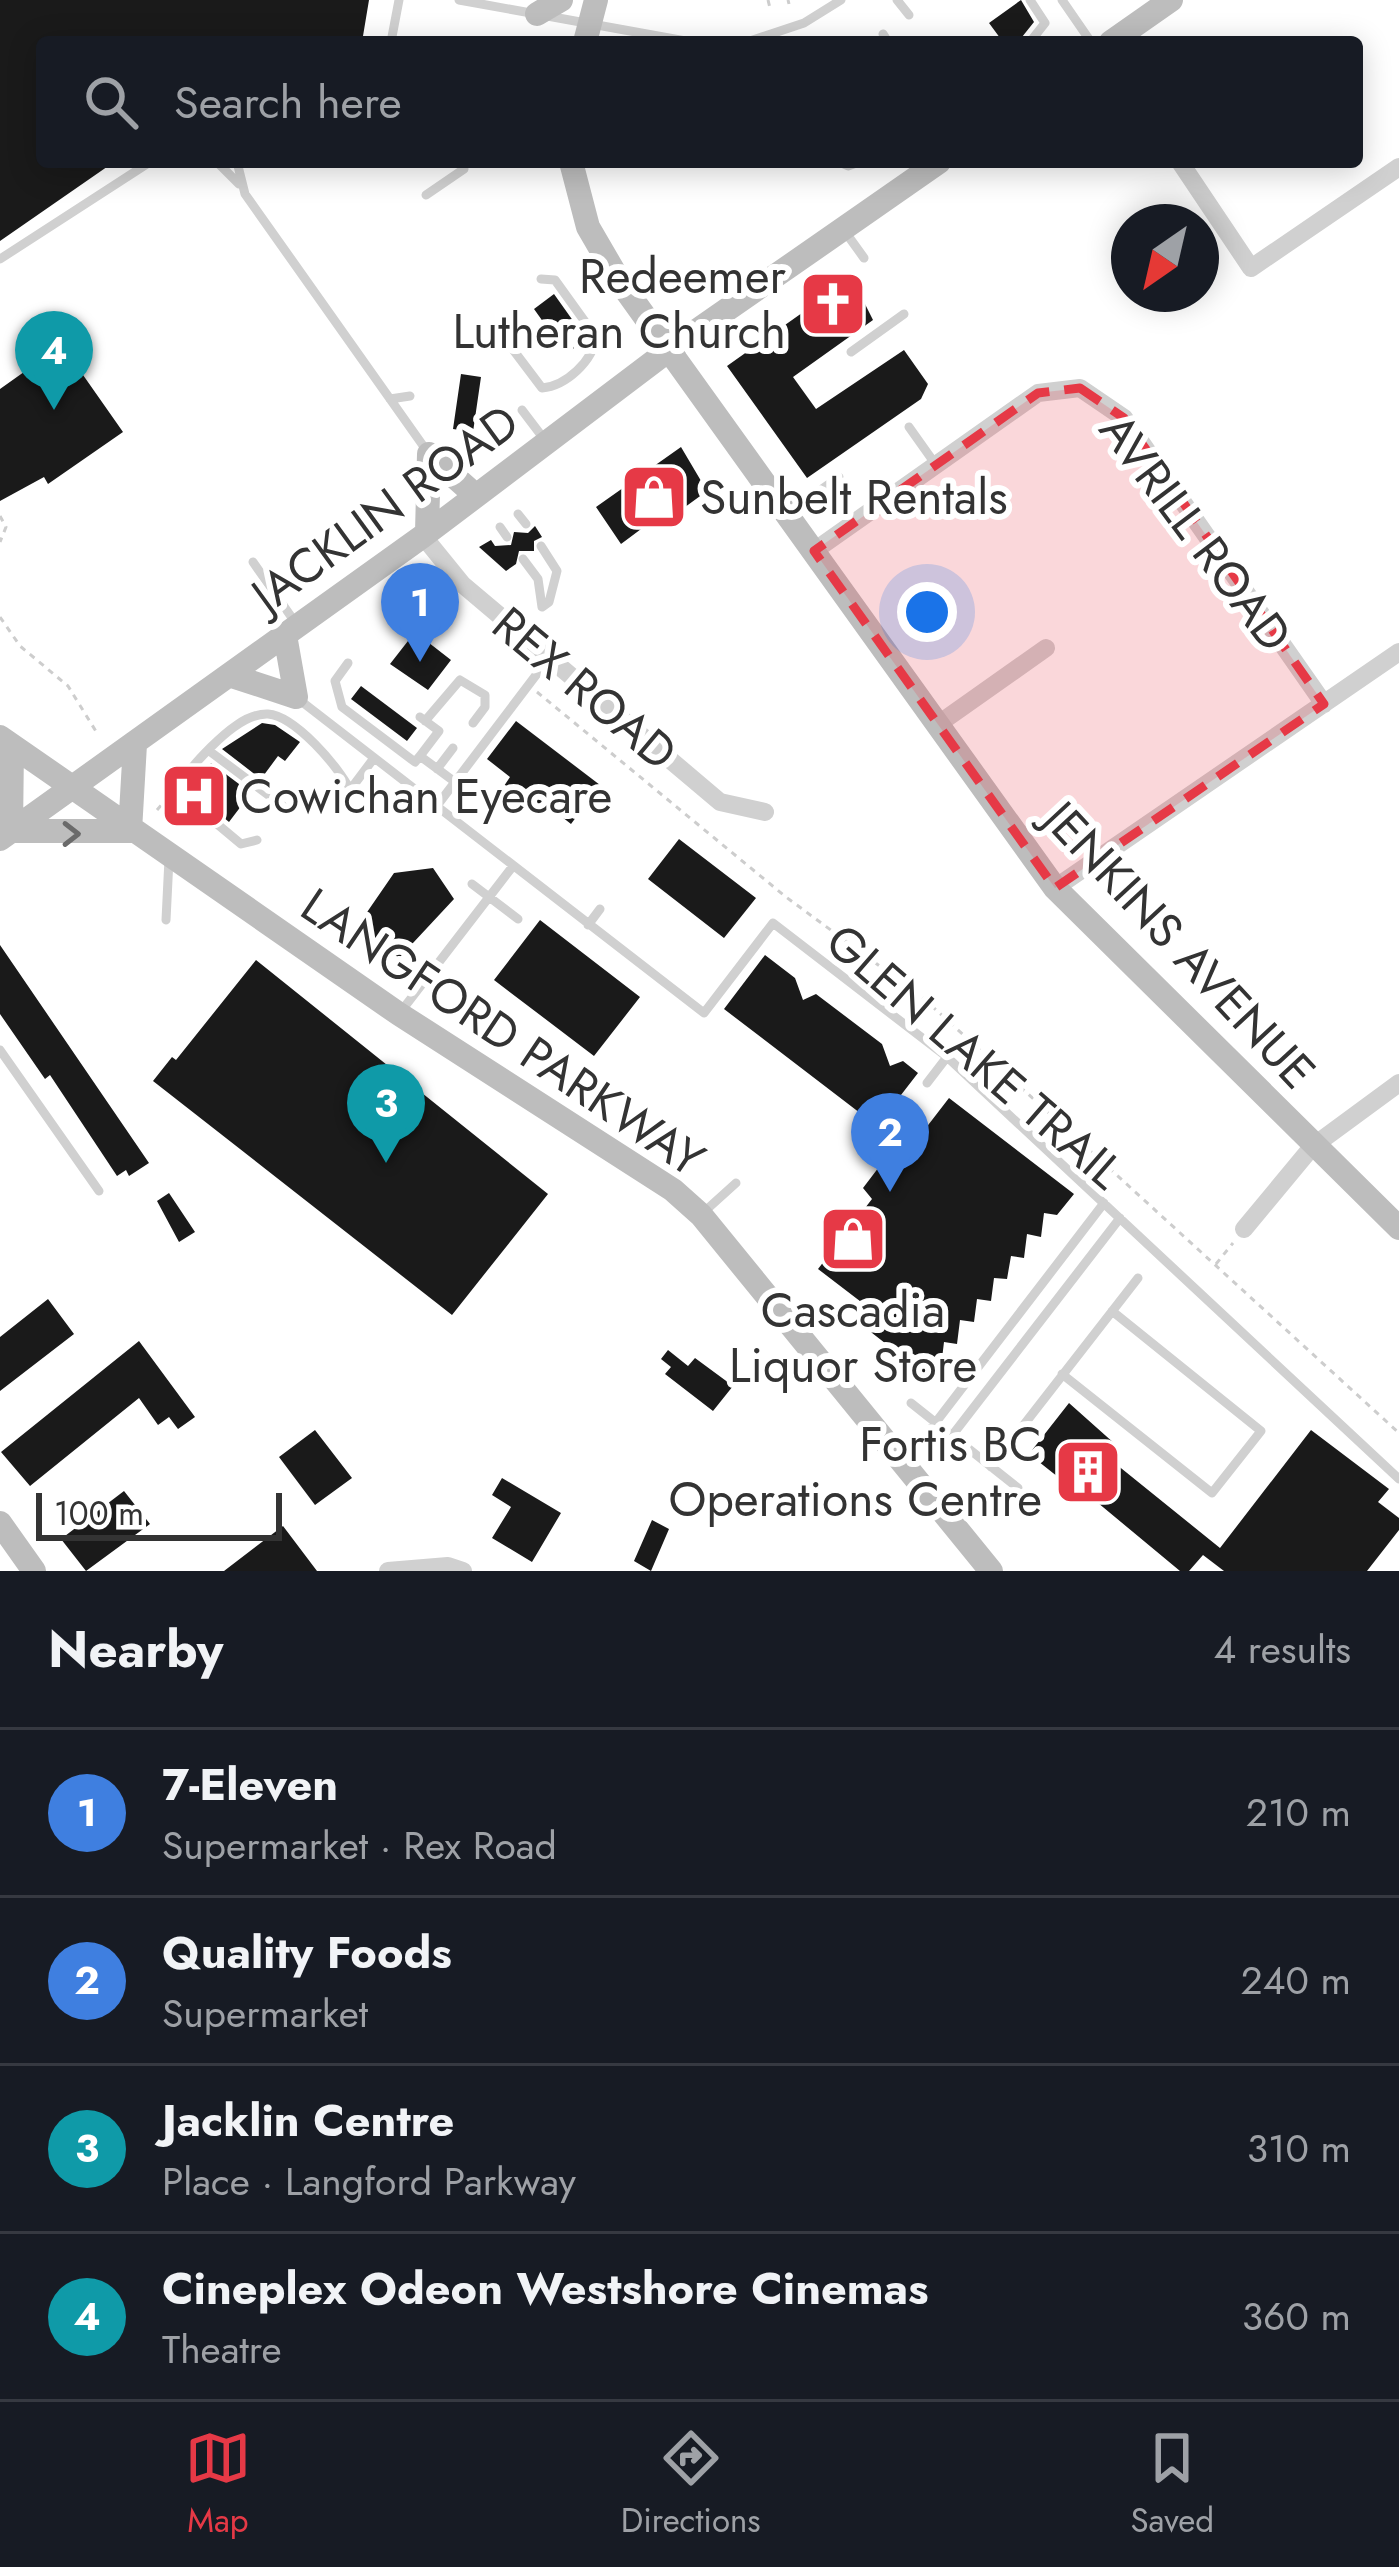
<!DOCTYPE html>
<html lang="en">
<head>
<meta charset="utf-8">
<style>
  body { margin:0; font-family:Jost,sans-serif; background:#242831; color:#f1f3f6 }
  .compass { position:absolute; left:1111px; top:204px; width:108px; height:108px; border-radius:50%; background:#171b24; box-shadow:0 6px 30px #0003; rotate:214deg }
  .scale { position:absolute; left:36px; bottom:30px; width:246px; box-sizing:border-box; padding-left:12px; border:6px solid #333; border-top:0; font-size:33px; line-height:42px; white-space:nowrap; color:#333; -webkit-text-stroke:9px #fff; paint-order:stroke }
  .you { position:absolute; left:927px; top:612px; width:42px; height:42px; margin:-30px; border:9px solid #fff; border-radius:50%; background:#1a73e8; box-shadow:0 0 0 18px #1a73e833 }
  .badge { display:grid; place-items:center; width:78px; height:78px; border-radius:50%; background:#e63946; color:#fff; font-size:39px; font-weight:700 }
  .pin { position:absolute; translate:-50% -99px; filter:drop-shadow(0 3px 6px #0008) }
  .pin::after { content:''; position:absolute; top:63px; width:42px; height:36px; background:inherit; clip-path:polygon(0 0,100% 0,50% 100%) }
  .list { margin:0; padding:0; list-style:none }
  h2 { display:flex; justify-content:space-between; align-items:center; height:156px; margin:0; padding:0 48px; font-size:51px }
  h2 small { font-size:39px; font-weight:400; color:#9ea1a6 }
  .list li { display:grid; grid-template-columns:78px 1fr auto; gap:36px; align-items:center; box-sizing:border-box; height:168px; padding:0 48px; border-top:3px solid #363941 }
  .list b { display:block; font-size:45px; white-space:nowrap }
  .list p { margin:0; font-size:39px; white-space:nowrap; color:#9ea1a6 }
  .list em { font-size:39px; font-style:normal; color:#9ea1a6 }
  .icon { flex:none; width:66px; height:66px; fill:none; stroke:currentColor; stroke-width:2; stroke-linecap:round; stroke-linejoin:round }
  .map { position:relative; flex:none; width:1399px; height:1571px; overflow:hidden }
  .search { position:absolute; background:#171b24; box-shadow:0 6px 30px #0003; left:36px; right:36px; top:36px; height:132px; display:flex; align-items:center; gap:30px; box-sizing:border-box; padding:0 42px; border-radius:12px; color:#9ea1a6; font-size:45px }
  .sheet { height:828px; background:#171b24 }
  nav { display:flex; justify-content:space-around; align-items:center; box-sizing:border-box; height:168px; border-top:3px solid #363941; background:#171b24; font-size:33px; color:#9ea1a6 }
  nav a { display:grid; justify-items:center; gap:6px }
  nav .on { color:#e63946 }
  .map>svg:first-child { display:block }
</style>
</head>
<body>
<div class="map">
<svg width="1399" height="1571" viewBox="0 0 1399 1571">
  <rect width="100%" height="100%" fill="#fff"/>
  <!-- building -->
  <path fill="#1a1a1a" d="M 0,0 L 369,0 L 362,42 L 42,42 L 42,162 L 114,162 L 0,241 Z
    M 1021,0 L 1034,22 L 1018,42 L 1003,42 L 989,23 Z
    M 839,276 L 856,297 L 860,294 L 873,320 L 793,377 L 816,409 L 904,350 L 928,384 L 921,399 L 807,478 L 727,366 L 809,308 L 804,301 Z
    M 554,294 L 586,339 L 566,354 L 534,309 Z
    M 62,345 L 123,432 L 48,484 L 44,477 L 0,501 L 0,389 Z
    M 461,374 L 481,377 L 473,432 L 453,429 Z
    M 681,447 L 707,491 L 681,510 L 676,503 L 621,544 L 596,507 Z
    M 535,526 L 542,537 L 534,541 L 534,551 L 519,551 L 516,564 L 506,571 L 479,547 L 491,540 L 495,546 L 511,545 L 514,532 L 528,533 Z
    M 415,632 L 451,660 L 428,690 L 390,664 Z
    M 361,686 L 417,728 L 407,741 L 351,699 Z
    M 516,721 L 600,785 L 571,824 L 548,806 L 541,815 L 504,786 L 510,777 L 487,759 Z
    M 262,723 L 275,725 L 300,742 L 285,761 L 278,756 L 261,779 L 222,749 Z
    M 211,763 L 251,793 L 229,822 L 190,790 Z
    M 679,839 L 756,898 L 724,938 L 648,879 Z
    M 433,868 L 454,899 L 399,958 L 368,935 L 372,929 L 363,918 L 394,873 Z
    M 540,920 L 640,997 L 594,1056 L 494,980 Z
    M 0,945 L 149,1163 L 129,1176 L 126,1170 L 117,1176 L 50,1075 L 45,1079 L 0,1014 Z
    M 765,955 L 795,978 L 803,1000 L 816,994 L 882,1044 L 890,1066 L 903,1061 L 918,1073 L 877,1126 L 724,1009 Z
    M 256,960 L 548,1194 L 452,1315 L 153,1081 L 172,1057 L 176,1060 Z
    M 949,1098 L 1074,1194 L 1057,1215 L 1044,1213 L 1041,1237 L 1027,1234 L 1024,1258 L 1011,1256 L 1007,1279 L 994,1278 L 991,1301 L 977,1299 L 974,1322 L 960,1320 L 957,1344 L 944,1342 L 941,1367 L 931,1379 L 858,1322 L 869,1308 L 818,1269 L 872,1199 L 863,1188 L 882,1163 L 895,1168 Z
    M 169,1193 L 195,1232 L 179,1242 L 157,1201 Z
    M 48,1299 L 74,1334 L 0,1391 L 0,1337 Z
    M 139,1341 L 195,1417 L 178,1429 L 169,1417 L 158,1425 L 139,1398 L 30,1486 L 1,1452 Z
    M 668,1350 L 688,1366 L 695,1358 L 733,1386 L 713,1411 L 665,1374 L 671,1367 L 661,1359 Z
    M 1069,1403 L 1115,1444 L 1106,1456 L 1220,1548 L 1311,1430 L 1389,1489 L 1378,1502 L 1399,1518 L 1399,1530 L 1367,1571 L 1224,1571 L 1203,1555 L 1189,1571 L 1180,1571 L 1080,1488 L 1077,1492 L 1029,1454 Z
    M 315,1430 L 352,1478 L 315,1505 L 279,1457 Z
    M 502,1478 L 561,1513 L 532,1562 L 492,1538 L 511,1507 L 492,1495 Z
    M 124,1491 L 150,1524 L 86,1571 L 61,1539 Z
    M 652,1520 L 669,1529 L 651,1571 L 634,1561 Z
    M 283,1526 L 317,1571 L 224,1571 Z"/>
  <g fill="none" stroke-linecap="round" stroke-linejoin="round">
    <!-- path -->
    <path stroke="#cdcdcd" stroke-width="3" stroke-dasharray="6 6" stroke-linecap="butt" d="M 768,0 L 770,8
      M 788,0 L 789,4
      M 0,516 L 6,527 L 0,542
      M 0,617 L 20,646 L 68,686 L 97,733
      M 537,692 L 786,897 L 923,998 L 1399,1433
      M 157,810 L 163,803 L 189,819
      M 1216,1264 L 1233,1243"/>
    <!-- lane -->
    <path stroke="#d0d0d0" stroke-width="9" d="M 459,0 L 691,42
      M 897,0 L 909,15
      M 1062,0 L 1091,42
      M 883,34 L 888,42
      M 391,42 L 399,0
      M 747,42 L 804,23 L 841,0
      M 1030,42 L 1045,23 L 1030,0
      M 217,162 L 239,184
      M 237,162 L 245,194 L 429,454
      M 839,162 L 848,166 L 859,162
      M 426,195 L 464,169
      M 846,233 L 864,258
      M 0,259 L 150,162
      M 496,327 L 542,388 C 566,386 593,361 596,337 L 555,280 L 541,279
      M 851,352 L 904,314
      M 390,399 L 410,396
      M 522,410 L 544,439
      M 909,427 L 936,465
      M 518,514 L 526,524
      M 787,514 L 839,477
      M 500,527 L 507,537
      M 541,546 L 557,571 L 549,602 L 542,607
      M 523,559 L 538,579 L 542,607
      M 253,562 L 297,625
      M 348,663 L 335,681 L 342,707 L 415,762 L 420,756 L 455,782
      M 297,698 L 704,1013 L 773,923 L 947,1057 L 1399,1479
      M 420,717 L 439,731 L 420,756
      M 425,721 L 460,680 L 485,695 L 485,707 L 473,723
      M 208,750 L 283,806
      M 437,769 L 453,748
      M 436,807 L 549,658
      M 257,840 L 241,844 L 180,793 C 183,775 198,760 211,747 C 225,733 247,713 268,714 C 295,716 339,767 350,790 L 374,758
      M 472,884 L 518,919
      M 166,920 L 169,859
      M 588,925 L 600,909
      M 399,1014 L 513,866
      M 0,1050 L 99,1191
      M 927,1083 L 947,1057
      M 705,1211 L 736,1183
      M 1062,1374 L 1212,1493 L 1261,1431 L 1112,1311
      M 911,1403 L 1018,1488
      M 954,1433 L 1120,1218
      M 901,1457 L 923,1439 L 1104,1203
      M 991,1467 L 1138,1278"/>
    <!-- street -->
    <path stroke="#d0d0d0" stroke-width="18" d="M 1180,162 L 1251,268 L 1399,167
      M 423,536 L 462,584 L 720,802 L 765,812
      M 814,551 L 1038,393 L 1080,388 L 1124,418 L 1324,704
      M 937,725 L 1046,648
      M 1055,888 L 1399,652
      M 1244,1229 L 1312,1147 L 1399,1083
      M 388,1571 L 448,1566 L 463,1571"/>
    <!-- secondary -->
    <path stroke="#bdbdbd" stroke-width="24" d="M 537,14 L 561,0
      M 585,42 L 596,0
      M 1111,42 L 1171,0
      M 571,162 L 588,227 L 620,282 L 1055,888 L 1399,1228
      M 429,454 L 475,495
      M 427,532 L 429,454
      M 229,675 L 296,697 L 285,635
      M 0,737 L 399,1014 L 673,1190 L 701,1215 L 991,1571
      M 11,831 L 130,831
      M 11,831 L 12,746
      M 130,831 L 135,744
      M 0,839 L 423,536 L 669,350 L 939,162
      M 0,1523 L 34,1571"/>
  </g>
  <!-- one-way arrows -->
  <defs><path id="oneway-chevron" d="M-2-3.5L2.5 0L-2 3.5" fill="none" stroke-width="1.6" stroke-linecap="round" stroke-linejoin="round" transform="scale(3)"/></defs>
  <use stroke="#6a6a6a" href="#oneway-chevron" transform="translate(71 834)"/>
  <!-- marked area -->
  <path fill="#e63946" fill-opacity="0.2" stroke="#e63946" stroke-width="9" stroke-dasharray="24 15" stroke-linejoin="round" d="M 1080,388 L 1124,418 L 1324,704 L 1055,888 L 814,551 L 1038,393 Z"/>
  <!-- icons -->
  <defs>
    <g id="church-square" transform="scale(3.45)"><rect x="-9" y="-9" width="18" height="18" rx="4" fill="#e63946" stroke="#fff"/><path d="M-1.2-6h2.4v3.5h3.3v2.4h-3.3V6h-2.4V-.1h-3.3v-2.4h3.3Z" fill="#fff"/></g>
    <g id="shop-square" transform="scale(3.45)"><rect x="-9" y="-9" width="18" height="18" rx="4" fill="#e63946" stroke="#fff"/><path d="M-5-2.5h2.3a2.7 3.5 0 0 1 5.4 0H5L5.5 6h-11ZM-1.5-2.5h3a1.5 2.3 0 0 0-3 0Z" fill="#fff"/></g>
    <g id="hospital-square" transform="scale(3.45)"><rect x="-9" y="-9" width="18" height="18" rx="4" fill="#e63946" stroke="#fff"/><path d="M-5-5h3v3.5h4V-5h3V5h-3V1.5h-4V5h-3Z" fill="#fff"/></g>
    <g id="building-square" transform="scale(3.45)"><rect x="-9" y="-9" width="18" height="18" rx="4" fill="#e63946" stroke="#fff"/><path d="M-4-6H4V6H1V3H-1V6H-4ZM-2.5-4.3h1.7v1.8h-1.7ZM.8-4.3h1.7v1.8H.8ZM-2.5-1h1.7V.8h-1.7ZM.8-1h1.7V.8H.8Z" fill="#fff"/></g>
  </defs>
  <g fill-rule="evenodd">
    <use href="#church-square" x="833" y="304"/>
    <use href="#shop-square" x="654" y="497"/>
    <use href="#hospital-square" x="194" y="796"/>
    <use href="#shop-square" x="853" y="1239"/>
    <use href="#building-square" x="1088" y="1472"/>
  </g>
  <g text-anchor="middle" stroke-width="12" stroke-linejoin="round" paint-order="stroke">
    <!-- poi labels -->
    <g font-size="48" fill="#333" stroke="#fff" text-anchor="end">
      <text x="786" y="293">Redeemer<tspan x="786" dy="55">Lutheran Church</tspan></text>
      <text x="700" y="514" text-anchor="start">Sunbelt Rentals</text>
      <text x="240" y="813" text-anchor="start">Cowichan Eyecare</text>
      <text x="853" y="1327" text-anchor="middle">Cascadia<tspan x="853" dy="55">Liquor Store</tspan></text>
      <text x="1042" y="1461">Fortis BC<tspan x="1042" dy="55">Operations Centre</tspan></text>
    </g>
    <!-- street labels -->
    <g font-size="48" fill="#333" stroke="#fff">
      <text transform="translate(385 508) rotate(-36)" y="17">JACKLIN ROAD</text>
      <text transform="translate(1196 532) rotate(53)" y="17">AVRILL ROAD</text>
      <text transform="translate(585 688) rotate(40)" y="17">REX ROAD</text>
      <text transform="translate(1180 945) rotate(47)" y="17">JENKINS AVENUE</text>
      <text transform="translate(503 1032) rotate(34)" y="17">LANGFORD PARKWAY</text>
      <text transform="translate(975 1056) rotate(41)" y="17">GLEN LAKE TRAIL</text>
    </g>
  </g>
</svg>
<svg class="compass" viewBox="-18 -18 36 36"><path d="M0-13l5 13h-10z" fill="#e53935"/><path d="M0 13l5-13h-10z" fill="#9ea1a6"/></svg>
<div class="scale">100 m</div>
<div class="you"></div>
<div class="pin badge" style="left:420px;top:662px;background:#3f7fe0">1</div>
<div class="pin badge" style="left:890px;top:1192px;background:#3f7fe0">2</div>
<div class="pin badge" style="left:386px;top:1163px;background:#0f9aa8">3</div>
<div class="pin badge" style="left:54px;top:410px;background:#0f9aa8">4</div>
<div class="search"><svg class="icon" aria-label="search" viewBox="0 0 24 24"><circle cx="10" cy="10" r="6"/><path d="M15 15l6 6"/></svg>Search here</div>
</div>
<section class="sheet">
<h2>Nearby<small>4 results</small></h2>
<ul class="list">
<li><span class="badge" style="background:#3f7fe0">1</span><div><b>7-Eleven</b><p>Supermarket · Rex Road</p></div><em>210 m</em></li>
<li><span class="badge" style="background:#3f7fe0">2</span><div><b>Quality Foods</b><p>Supermarket</p></div><em>240 m</em></li>
<li><span class="badge" style="background:#0f9aa8">3</span><div><b>Jacklin Centre</b><p>Place · Langford Parkway</p></div><em>310 m</em></li>
<li><span class="badge" style="background:#0f9aa8">4</span><div><b>Cineplex Odeon Westshore Cinemas</b><p>Theatre</p></div><em>360 m</em></li>
</ul>
</section>
<nav>
<a class="on"><svg class="icon" aria-label="map" viewBox="0 0 24 24"><path d="M3 6l6-2 6 2 6-2v14l-6 2-6-2-6 2zM9 4v14M15 6v14"/></svg>Map</a>
<a><svg class="icon" aria-label="directions" viewBox="0 0 24 24"><path d="M12 3l9 9-9 9-9-9zM9 14v-3h6M13 9l2 2-2 2"/></svg>Directions</a>
<a><svg class="icon" aria-label="saved" viewBox="0 0 24 24"><path d="M7 4h10v16l-5-4-5 4z"/></svg>Saved</a>
</nav>
</body>
</html>
